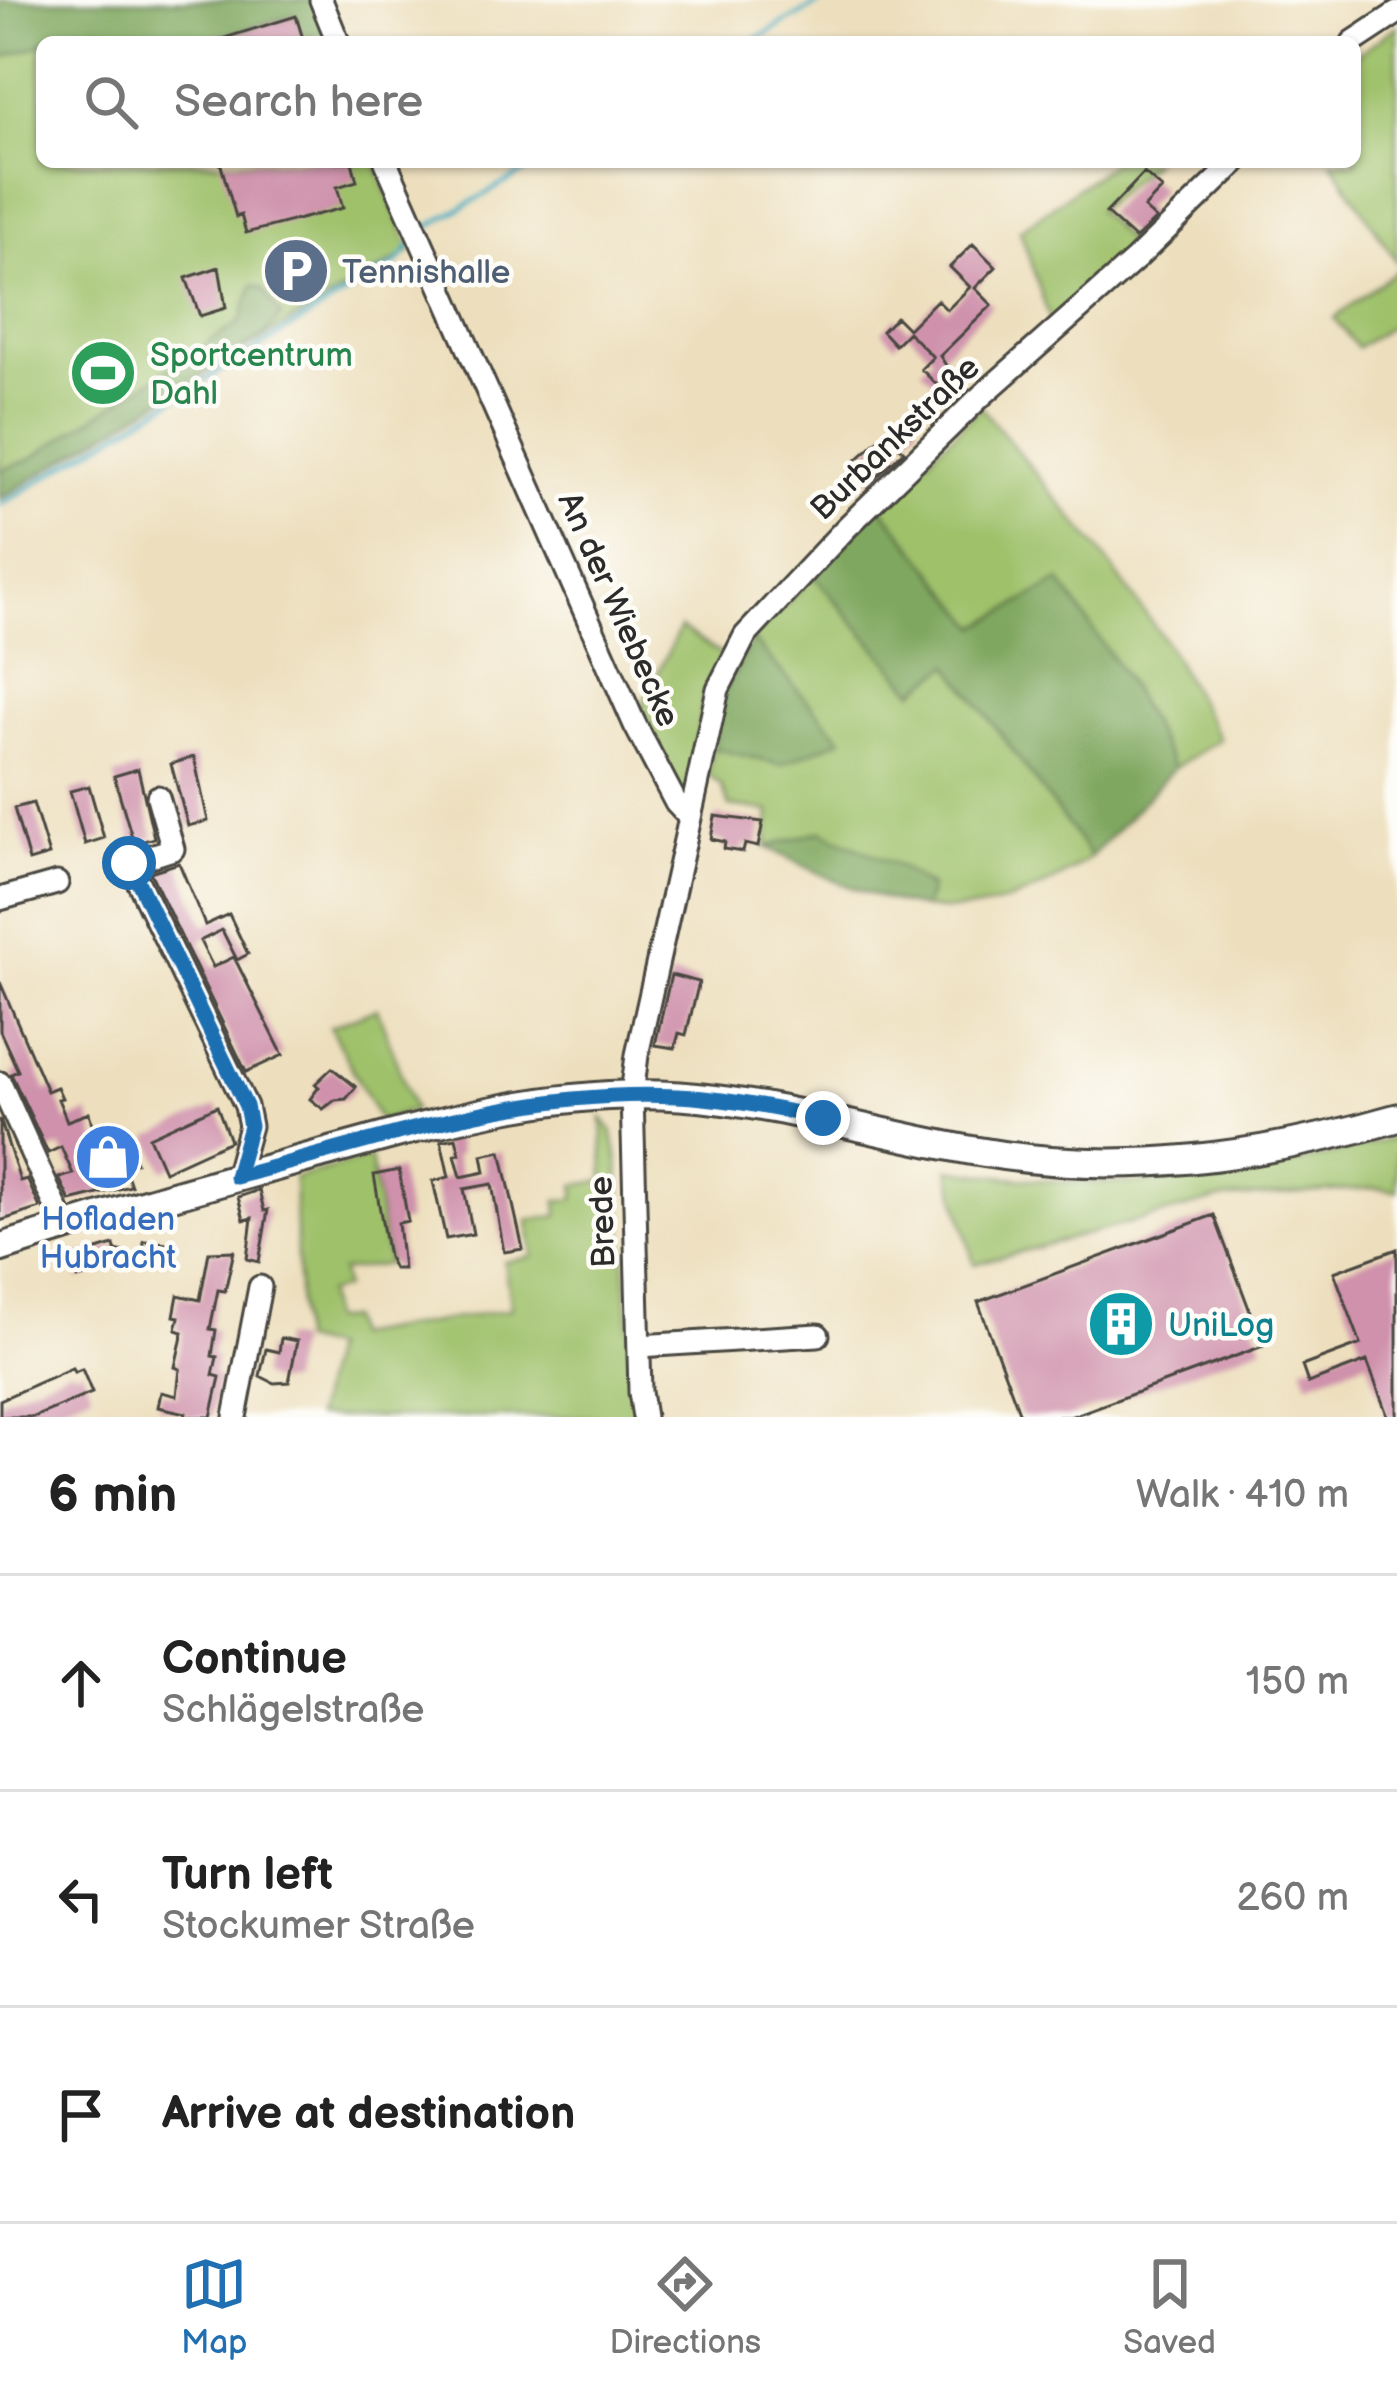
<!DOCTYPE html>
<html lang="en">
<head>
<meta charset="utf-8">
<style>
  body { margin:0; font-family:"Balsamiq Sans",sans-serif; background:#f2f2f2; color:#222 }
  .stop { position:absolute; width:36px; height:36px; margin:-27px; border:9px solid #1f6fb2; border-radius:50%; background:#fff }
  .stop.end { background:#1f6fb2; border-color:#fff; box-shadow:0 3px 12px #0008 }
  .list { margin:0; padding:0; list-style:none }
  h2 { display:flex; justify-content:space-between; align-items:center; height:156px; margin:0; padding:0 48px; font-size:51px }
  h2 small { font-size:39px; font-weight:400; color:#767676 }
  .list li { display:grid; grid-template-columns:78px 1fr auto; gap:36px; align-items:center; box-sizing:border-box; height:216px; padding:0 48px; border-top:3px solid #e0e0e0 }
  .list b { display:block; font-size:45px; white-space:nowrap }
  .list p { margin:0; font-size:39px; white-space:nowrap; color:#767676 }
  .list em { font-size:39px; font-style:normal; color:#767676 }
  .icon { flex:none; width:66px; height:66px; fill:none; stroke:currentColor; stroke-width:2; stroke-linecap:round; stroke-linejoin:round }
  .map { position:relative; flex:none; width:1397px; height:1417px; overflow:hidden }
  .search { position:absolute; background:#fff; box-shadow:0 3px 9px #0004; left:36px; right:36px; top:36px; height:132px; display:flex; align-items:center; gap:30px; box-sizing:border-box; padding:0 42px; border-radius:18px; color:#767676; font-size:45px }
  .sheet { height:804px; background:#fff }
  nav { display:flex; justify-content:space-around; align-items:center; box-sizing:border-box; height:168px; border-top:3px solid #e0e0e0; background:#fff; font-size:33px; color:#767676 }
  nav a { display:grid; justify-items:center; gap:6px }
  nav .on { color:#1f6fb2 }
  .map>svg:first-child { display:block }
</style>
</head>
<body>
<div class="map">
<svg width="1397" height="1417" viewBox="0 0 1397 1417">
  <rect width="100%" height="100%" fill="#fdfcf7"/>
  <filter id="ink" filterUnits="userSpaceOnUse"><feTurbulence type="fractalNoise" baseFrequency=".00833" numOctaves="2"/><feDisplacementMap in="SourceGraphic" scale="24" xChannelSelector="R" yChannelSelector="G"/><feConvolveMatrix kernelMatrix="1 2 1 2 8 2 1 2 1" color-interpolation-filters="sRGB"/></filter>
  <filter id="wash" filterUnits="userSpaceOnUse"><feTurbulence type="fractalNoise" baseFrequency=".004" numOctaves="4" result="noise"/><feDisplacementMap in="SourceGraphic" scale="48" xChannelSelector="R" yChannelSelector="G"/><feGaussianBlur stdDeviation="2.7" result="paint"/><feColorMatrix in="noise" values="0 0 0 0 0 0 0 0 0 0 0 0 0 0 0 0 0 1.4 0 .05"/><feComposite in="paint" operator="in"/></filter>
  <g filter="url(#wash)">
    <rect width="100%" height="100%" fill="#eddfbd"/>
    <!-- green -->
    <path fill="#9fc16a" stroke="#65764a" stroke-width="3" d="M 95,25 L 137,42 L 42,42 L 42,162 L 375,162 L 411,251 L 0,494 L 0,53 Z
      M 1397,26 L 1397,262 L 1332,162 L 1355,162 L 1355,56 Z
      M 1113,162 L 1153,162 L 1097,210 L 1136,250 L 1051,324 L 1020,230 Z
      M 1397,270 L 1397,322 L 1357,348 L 1334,318 Z
      M 981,407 L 1100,551 L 1165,641 L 1219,739 L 1174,768 L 1123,674 L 1060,582 L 978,627 L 880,505 Z
      M 814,576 L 914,691 L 950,665 L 1091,857 C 1042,893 986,918 924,908 L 930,887 L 900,867 L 821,831 L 767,847 L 770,811 L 730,806 L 721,785 L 708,775 L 713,748 L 752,639 Z
      M 680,628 L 722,655 L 704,692 L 690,786 L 684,794 L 678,793 L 642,705 Z
      M 377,1008 L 414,1110 L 380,1121 L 330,1027 Z
      M 602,1118 L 612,1131 L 618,1159 L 635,1417 L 315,1417 L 330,1348 L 300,1341 L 294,1178 L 370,1158 L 388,1264 L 341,1271 L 344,1288 L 326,1293 L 330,1320 L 348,1318 L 352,1336 L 511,1309 L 504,1262 L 533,1257 L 529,1220 L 558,1216 L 557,1201 L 575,1199 L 575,1185 L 604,1181 Z
      M 1397,1137 L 1397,1191 L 1373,1188 L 1220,1199 L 974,1264 L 949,1169 C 1116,1196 1236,1184 1397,1137 Z"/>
    <!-- forest -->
    <path fill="#7fa75e" stroke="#556944" stroke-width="3" d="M 0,0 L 312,0 L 325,33 L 303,40 L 295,15 L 200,42 L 145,42 L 99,29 L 42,42 L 42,45 L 0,58 Z
      M 253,285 L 262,288 L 281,316 L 263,337 L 0,499 L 0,470 L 29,460 L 240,322 Z
      M 880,505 L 978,627 L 1060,581 L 1123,674 L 1174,768 L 1091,857 L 950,665 L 914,691 L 814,576 Z
      M 752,639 L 842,739 L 780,765 L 713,748 L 726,689 Z
      M 821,831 L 900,867 L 930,888 L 924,908 C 867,899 819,874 767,847 Z"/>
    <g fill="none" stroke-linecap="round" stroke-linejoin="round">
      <!-- stream -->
      <path stroke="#41acc0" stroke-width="4.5" d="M 751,42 L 825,0
        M 424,229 L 542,162
        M 0,505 L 397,263 L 412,244"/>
    </g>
    <g id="blocks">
      <!-- building -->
      <path fill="#cf91ab" d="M 296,16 L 304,42 L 221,42 L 221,39 Z
        M 220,162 L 352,162 L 357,181 L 337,187 L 343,208 L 246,233 L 241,215 L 236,217 Z
        M 1144,173 L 1162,189 L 1144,208 L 1156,219 L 1135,239 L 1106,213 Z
        M 973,244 L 996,267 L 975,288 L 992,305 L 940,356 L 954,378 L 942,390 L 921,369 L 933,357 L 908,332 L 895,345 L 882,331 L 896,317 L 908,329 L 937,300 L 947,310 L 970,287 L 950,267 Z
        M 219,267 L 226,308 L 200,316 L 186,278 Z
        M 907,414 L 919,425 L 898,445 L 904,451 L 873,480 L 854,462 Z
        M 194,757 L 208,821 L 188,826 L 171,764 Z
        M 138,769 L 154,838 L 134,844 L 114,776 Z
        M 89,786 L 104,838 L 85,844 L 70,791 Z
        M 33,803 L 49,855 L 29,861 L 14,808 Z
        M 715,816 L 763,822 L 758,847 L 745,844 L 743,852 L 724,849 L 725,842 L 711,839 Z
        M 179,863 L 205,925 L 229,914 L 248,954 L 237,960 L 222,930 L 200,941 L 213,967 L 234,957 L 283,1055 L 246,1072 L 150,872 Z
        M 671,975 L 699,982 L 686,1035 L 679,1033 L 675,1048 L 655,1045 Z
        M 0,982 L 47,1091 L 57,1087 L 62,1098 L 58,1099 L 67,1121 L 89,1113 L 97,1142 L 128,1135 L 136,1163 L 124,1166 L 131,1186 L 70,1201 L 59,1178 L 73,1174 L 61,1147 L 48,1153 L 11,1074 L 18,1071 L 0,1031 Z
        M 332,1068 L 356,1087 L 346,1099 L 335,1100 L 323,1109 L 310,1099 L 319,1087 L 315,1084 Z
        M 217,1106 L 230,1141 L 164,1171 L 149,1137 Z
        M 0,1119 L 20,1181 L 27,1179 L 40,1208 L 0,1221 Z
        M 456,1138 L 460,1154 L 455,1155 L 461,1177 L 485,1172 L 482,1155 L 501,1151 L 523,1249 L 504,1252 L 492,1184 L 464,1189 L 473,1234 L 446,1239 L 433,1181 L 449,1177 L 441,1141 Z
        M 399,1170 L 408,1221 L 398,1223 L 403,1269 L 394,1269 L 388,1257 L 374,1175 Z
        M 259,1190 L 264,1211 L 268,1210 L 259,1262 L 247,1259 L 252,1218 L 244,1220 L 238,1197 Z
        M 1214,1215 L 1263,1346 L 1070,1417 L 1021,1417 L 978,1302 Z
        M 144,1241 L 169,1243 L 167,1261 L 143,1259 L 78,1279 L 71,1258 L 114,1245 L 115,1250 L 143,1256 Z
        M 1397,1249 L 1397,1417 L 1388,1417 L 1367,1361 L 1308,1383 L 1302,1366 L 1361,1344 L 1334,1272 Z
        M 234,1251 L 225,1291 L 218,1290 L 210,1329 L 216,1330 L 212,1356 L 217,1357 L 213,1375 L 220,1377 L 211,1417 L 185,1417 L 186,1413 L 158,1407 L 161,1392 L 177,1396 L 180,1369 L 175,1367 L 183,1332 L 176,1330 L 179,1317 L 174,1316 L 178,1295 L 200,1300 L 209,1252 Z
        M 281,1338 L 297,1341 L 289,1382 L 274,1383 L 260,1376 L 266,1349 L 279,1352 Z
        M 72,1368 L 74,1372 L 82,1369 L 92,1393 L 34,1417 L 0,1417 L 0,1400 Z"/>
    </g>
  </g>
  <g filter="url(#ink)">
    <use href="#blocks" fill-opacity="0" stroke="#484641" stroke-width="3"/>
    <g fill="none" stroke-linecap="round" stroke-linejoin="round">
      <!-- minor casing -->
      <g stroke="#484641" stroke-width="27">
        <path id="minor" d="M 321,0 L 338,42
          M 1353,42 L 1397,13
          M 386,162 L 635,725 L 676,803 L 690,818 L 637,1055 L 632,1095 L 640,1392 L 644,1417
          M 158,797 L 173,849 L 129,863 L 246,1106 L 250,1126 L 236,1177
          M 690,818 L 718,689 L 745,636 L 845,529 L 979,398 L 1136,259 L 1236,162
          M 0,899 L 57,883
          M 0,1083 L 65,1227
          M 639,1346 L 818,1335
          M 235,1417 L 260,1287"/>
      </g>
      <!-- major casing -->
      <g stroke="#484641" stroke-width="33">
        <path id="major" d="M 0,1248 C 104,1214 209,1185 314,1156 C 434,1123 554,1087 680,1096 C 780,1103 877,1134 975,1151 C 1120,1177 1257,1158 1397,1118"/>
      </g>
      <!-- minor -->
      <use href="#minor" stroke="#fff" stroke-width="21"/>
      <!-- major -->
      <use href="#major" stroke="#fff" stroke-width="27"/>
    </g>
  </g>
  <g fill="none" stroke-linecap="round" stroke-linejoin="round" filter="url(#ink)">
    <!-- route -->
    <path stroke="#1f6fb2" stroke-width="15" d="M 129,863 L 246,1106 L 250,1126 L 236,1177 C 382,1139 524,1088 677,1096 C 726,1098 775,1109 823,1118"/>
  </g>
  <!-- icons -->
  <defs>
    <g id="parking-disc" transform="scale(3.45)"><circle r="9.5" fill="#5c6f8a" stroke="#fdfcf7"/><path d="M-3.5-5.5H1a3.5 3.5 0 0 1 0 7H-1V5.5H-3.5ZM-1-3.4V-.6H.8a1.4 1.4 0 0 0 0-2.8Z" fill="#fff"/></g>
    <g id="stadium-disc" transform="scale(3.45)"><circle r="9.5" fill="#2e9e5b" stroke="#fdfcf7"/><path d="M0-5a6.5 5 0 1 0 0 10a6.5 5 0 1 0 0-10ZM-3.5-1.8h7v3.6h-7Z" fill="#fff"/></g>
    <g id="shop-disc" transform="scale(3.45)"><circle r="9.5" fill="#3f7fe0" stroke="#fdfcf7"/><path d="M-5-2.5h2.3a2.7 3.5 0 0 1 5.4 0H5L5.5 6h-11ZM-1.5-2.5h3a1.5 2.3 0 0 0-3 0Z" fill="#fff"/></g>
    <g id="building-disc" transform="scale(3.45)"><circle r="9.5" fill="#0f9aa8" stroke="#fdfcf7"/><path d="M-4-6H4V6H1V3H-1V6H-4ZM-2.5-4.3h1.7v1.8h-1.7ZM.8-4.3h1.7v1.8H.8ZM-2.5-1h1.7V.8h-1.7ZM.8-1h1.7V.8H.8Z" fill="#fff"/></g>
  </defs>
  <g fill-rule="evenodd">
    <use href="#parking-disc" x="296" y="271"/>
    <use href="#stadium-disc" x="103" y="373"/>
    <use href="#shop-disc" x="108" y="1157"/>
    <use href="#building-disc" x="1121" y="1324"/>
  </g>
  <g text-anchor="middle" stroke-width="9" stroke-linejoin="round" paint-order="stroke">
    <!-- service labels -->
    <g font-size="33" fill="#4e5e75" stroke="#fdfcf7" text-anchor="start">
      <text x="342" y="283">Tennishalle</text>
    </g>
    <!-- leisure labels -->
    <g font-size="33" fill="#27864d" stroke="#fdfcf7" text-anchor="start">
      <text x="150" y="366">Sportcentrum<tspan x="150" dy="38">Dahl</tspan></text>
    </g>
    <!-- street labels -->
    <g font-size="33" fill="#2b2b2b" stroke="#fdfcf7">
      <text transform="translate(894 437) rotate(-44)" y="12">Burbankstraße</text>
      <text transform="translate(620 609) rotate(66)" y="12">An der Wiebecke</text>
      <text transform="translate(601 1222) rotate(-92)" y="12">Brede</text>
    </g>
    <!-- shop labels -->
    <g font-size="33" fill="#366cbe" stroke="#fdfcf7">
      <text x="108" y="1230">Hofladen<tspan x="108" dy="38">Hubracht</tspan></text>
    </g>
    <!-- culture labels -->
    <g font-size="33" fill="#0d838f" stroke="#fdfcf7" text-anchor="start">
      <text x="1168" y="1336">UniLog</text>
    </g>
  </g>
</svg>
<div class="stop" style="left:129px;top:863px"></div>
<div class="stop end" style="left:823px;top:1118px"></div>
<div class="search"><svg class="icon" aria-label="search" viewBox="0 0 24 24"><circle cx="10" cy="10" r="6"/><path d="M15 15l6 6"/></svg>Search here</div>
</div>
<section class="sheet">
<h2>6 min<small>Walk · 410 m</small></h2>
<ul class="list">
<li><svg class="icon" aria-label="ahead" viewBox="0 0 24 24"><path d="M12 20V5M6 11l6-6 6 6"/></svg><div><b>Continue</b><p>Schlägelstraße</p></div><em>150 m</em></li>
<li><svg class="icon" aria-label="left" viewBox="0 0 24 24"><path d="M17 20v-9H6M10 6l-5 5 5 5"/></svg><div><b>Turn left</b><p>Stockumer Straße</p></div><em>260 m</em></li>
<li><svg class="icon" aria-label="arrive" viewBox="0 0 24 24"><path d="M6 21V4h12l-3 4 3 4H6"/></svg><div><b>Arrive at destination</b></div></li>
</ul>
</section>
<nav>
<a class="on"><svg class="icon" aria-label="map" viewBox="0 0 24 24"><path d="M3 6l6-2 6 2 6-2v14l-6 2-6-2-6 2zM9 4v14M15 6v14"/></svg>Map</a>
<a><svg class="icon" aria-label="directions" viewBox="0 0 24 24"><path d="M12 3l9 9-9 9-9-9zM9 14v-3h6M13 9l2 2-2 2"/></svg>Directions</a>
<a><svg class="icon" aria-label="saved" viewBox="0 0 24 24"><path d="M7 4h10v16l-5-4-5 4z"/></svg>Saved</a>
</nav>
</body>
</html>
